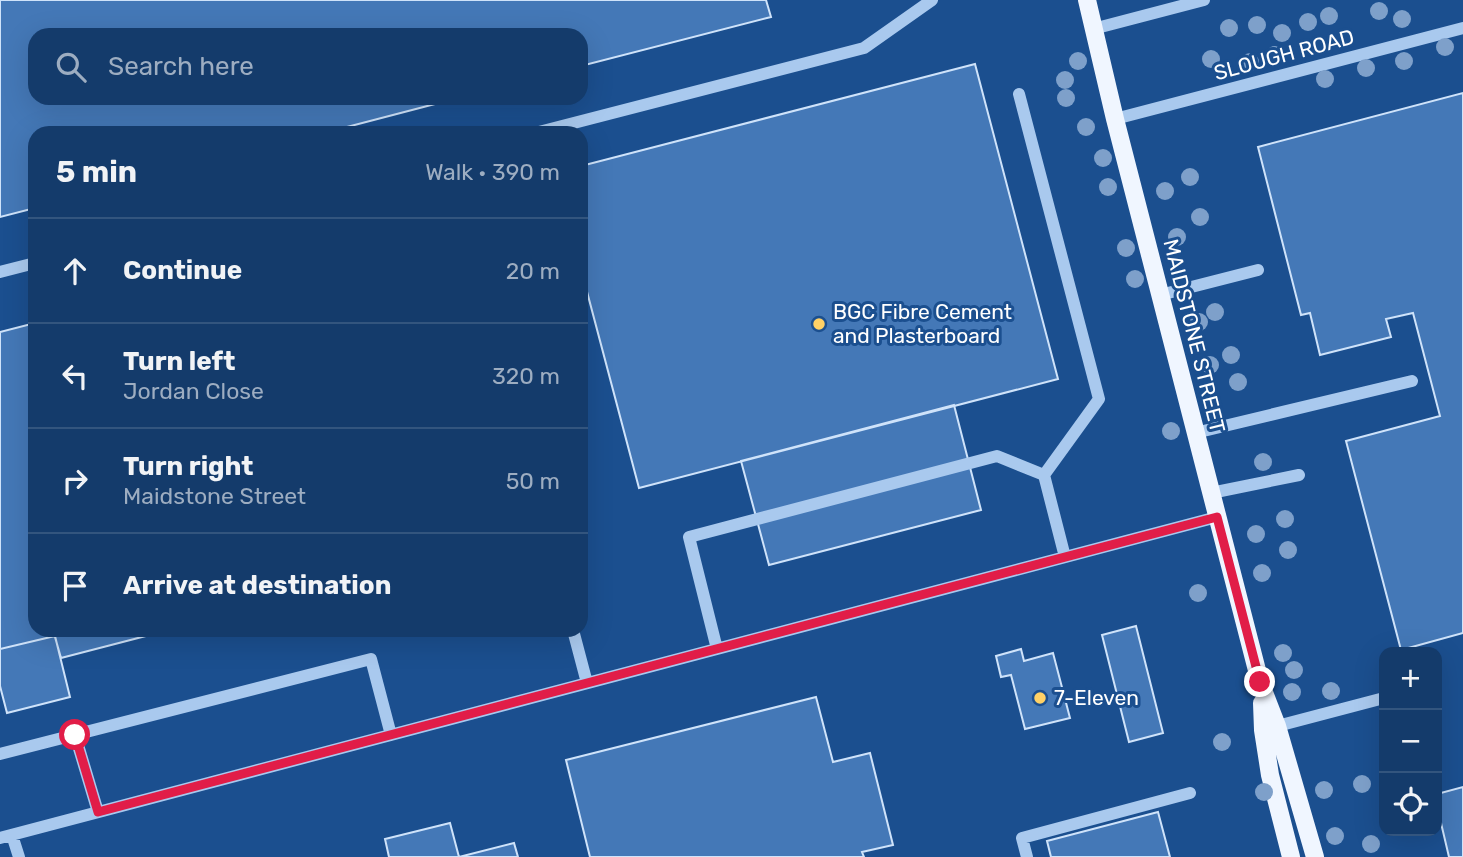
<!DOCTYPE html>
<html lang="en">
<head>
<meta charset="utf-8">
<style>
  body { margin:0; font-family:Rubik,sans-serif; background:#1d4271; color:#f1f3f6 }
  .controls { position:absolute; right:21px; bottom:21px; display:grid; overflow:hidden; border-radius:14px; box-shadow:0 7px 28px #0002 }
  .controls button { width:63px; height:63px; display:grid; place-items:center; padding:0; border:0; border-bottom:2px solid #33557e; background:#143b6b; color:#f1f3f6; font:35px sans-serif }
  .stop { position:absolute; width:21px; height:21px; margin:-16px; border:5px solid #e11d48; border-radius:50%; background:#fff }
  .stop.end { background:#e11d48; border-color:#fff; box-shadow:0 2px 7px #0008 }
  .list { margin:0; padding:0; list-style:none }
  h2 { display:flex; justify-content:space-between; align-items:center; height:91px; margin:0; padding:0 28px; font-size:30px }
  h2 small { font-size:23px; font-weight:400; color:#9dadc1 }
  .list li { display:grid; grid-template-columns:46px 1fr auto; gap:21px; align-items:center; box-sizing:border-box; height:105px; padding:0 28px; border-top:2px solid #33557e }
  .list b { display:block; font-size:26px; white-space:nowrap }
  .list p { margin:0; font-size:23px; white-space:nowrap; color:#9dadc1 }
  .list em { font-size:23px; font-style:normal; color:#9dadc1 }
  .icon { flex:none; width:38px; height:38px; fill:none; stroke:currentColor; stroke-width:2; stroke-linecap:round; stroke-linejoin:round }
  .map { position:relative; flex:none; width:1463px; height:857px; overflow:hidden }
  .search { position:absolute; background:#143b6b; box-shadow:0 7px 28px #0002; left:28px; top:28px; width:560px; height:77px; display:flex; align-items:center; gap:18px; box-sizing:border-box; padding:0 24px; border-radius:21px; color:#9dadc1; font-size:26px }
  .panel { position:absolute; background:#143b6b; box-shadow:0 7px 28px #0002; left:28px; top:126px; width:560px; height:511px; border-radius:21px }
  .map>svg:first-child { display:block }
</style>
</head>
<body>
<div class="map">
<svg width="1463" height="857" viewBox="0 0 1463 857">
  <rect width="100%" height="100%" fill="#1b4f8f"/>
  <!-- building -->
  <path fill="#4478b7" stroke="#cfe3fa" stroke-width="2" d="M 0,0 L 766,0 L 771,17 L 581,66 L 581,35 L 35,35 L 35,98 L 458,98 L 324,133 L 35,133 L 35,208 L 0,217 Z
    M 975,64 L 1058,379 L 639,488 L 581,269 L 581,166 Z
    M 1463,93 L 1463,633 L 1401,650 L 1346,441 L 1440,416 L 1413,313 L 1386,319 L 1391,337 L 1320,355 L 1310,313 L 1301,315 L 1258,147 Z
    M 35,323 L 35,630 L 53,630 L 55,636 L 0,649 L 0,332 Z
    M 954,405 L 981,510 L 769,565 L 741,461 Z
    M 1136,626 L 1163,733 L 1129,742 L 1102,635 Z
    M 53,630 L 169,630 L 61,658 Z
    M 55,636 L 70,697 L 7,713 L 0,686 L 0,649 Z
    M 1021,649 L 1024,661 L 1053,653 L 1070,718 L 1025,729 L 1011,675 L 1001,677 L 996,656 Z
    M 816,697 L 833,762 L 870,753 L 893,845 L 862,852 L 864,857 L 590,857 L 566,760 Z
    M 1463,787 L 1463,857 L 1449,857 L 1437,806 L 1437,794 Z
    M 1158,812 L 1170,857 L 1051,857 L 1047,841 Z
    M 450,823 L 459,857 L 514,843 L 518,857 L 389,857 L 385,839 Z"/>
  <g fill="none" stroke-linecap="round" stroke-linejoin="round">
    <!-- minor -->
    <path stroke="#a9c9ee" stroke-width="12" d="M 1093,29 L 1204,0
      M 1019,94 L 1099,399 L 1044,475
      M 1115,119 L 1463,28
      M 535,133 L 864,48 L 932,0
      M 0,272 L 35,263
      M 1160,295 L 1258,270
      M 1195,433 L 1412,381
      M 1211,493 L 1299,475
      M 573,630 L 587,683
      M 717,649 L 689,537 L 997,456 L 1044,475 L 1065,557
      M 1270,728 L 1384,698
      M 75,735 L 98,812
      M 0,754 L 371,659 L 391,735
      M 12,835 L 19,857
      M 0,838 L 1217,517
      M 1027,857 L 1022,838 L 1190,793"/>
    <!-- major -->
    <path stroke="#f0f6ff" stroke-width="18" d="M 1087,0 L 1115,119 L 1260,682 L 1277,726 L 1315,857
      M 1262,703 L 1263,730 L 1270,775 L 1291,857"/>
  </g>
  <!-- trees -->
  <g fill="#7ea0ca">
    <circle cx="1379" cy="11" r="9"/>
    <circle cx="1329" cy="16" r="9"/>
    <circle cx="1402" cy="19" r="9"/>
    <circle cx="1308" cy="22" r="9"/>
    <circle cx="1257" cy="25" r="9"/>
    <circle cx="1229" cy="28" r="9"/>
    <circle cx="1282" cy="33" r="9"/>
    <circle cx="1445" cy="47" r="9"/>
    <circle cx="1275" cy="55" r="9"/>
    <circle cx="1211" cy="59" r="9"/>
    <circle cx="1078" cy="61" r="9"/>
    <circle cx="1404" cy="61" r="9"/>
    <circle cx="1250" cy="62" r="9"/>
    <circle cx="1366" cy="68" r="9"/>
    <circle cx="1325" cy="79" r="9"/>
    <circle cx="1065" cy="80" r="9"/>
    <circle cx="1066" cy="98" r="9"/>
    <circle cx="1086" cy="127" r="9"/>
    <circle cx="1103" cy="158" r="9"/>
    <circle cx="1190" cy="177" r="9"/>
    <circle cx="1108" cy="187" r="9"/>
    <circle cx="1165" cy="191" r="9"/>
    <circle cx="1200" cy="217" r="9"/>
    <circle cx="1177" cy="237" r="9"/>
    <circle cx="1126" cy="248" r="9"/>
    <circle cx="1135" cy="279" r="9"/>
    <circle cx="1215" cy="312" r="9"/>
    <circle cx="1199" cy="322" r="9"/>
    <circle cx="1231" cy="355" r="9"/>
    <circle cx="1210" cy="365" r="9"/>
    <circle cx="1238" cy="382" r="9"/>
    <circle cx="1171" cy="431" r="9"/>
    <circle cx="1263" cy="462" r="9"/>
    <circle cx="1285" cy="519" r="9"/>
    <circle cx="1256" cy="534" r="9"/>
    <circle cx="1288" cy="550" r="9"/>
    <circle cx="1262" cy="573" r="9"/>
    <circle cx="1198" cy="593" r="9"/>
    <circle cx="1283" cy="653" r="9"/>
    <circle cx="1294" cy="670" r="9"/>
    <circle cx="1331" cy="691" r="9"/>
    <circle cx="1292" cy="692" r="9"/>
    <circle cx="1222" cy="742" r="9"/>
    <circle cx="1362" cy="784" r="9"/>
    <circle cx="1324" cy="790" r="9"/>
    <circle cx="1264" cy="792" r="9"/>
    <circle cx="1335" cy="836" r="9"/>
    <circle cx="1371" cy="844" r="9"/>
  </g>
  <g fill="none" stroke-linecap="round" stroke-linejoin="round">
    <!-- route -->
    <path stroke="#e11d48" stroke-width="9" d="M 75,735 L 98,812 L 1217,517 L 1260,682"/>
  </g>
  <!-- markers -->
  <g fill="#ffd166" stroke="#1b4f8f" stroke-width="2.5">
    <circle cx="819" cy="324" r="7"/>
    <circle cx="1040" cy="698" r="7"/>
  </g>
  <g text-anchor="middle" stroke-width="6" stroke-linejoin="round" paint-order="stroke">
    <!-- street labels -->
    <g font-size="21" fill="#fff" stroke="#1b4f8f">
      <text transform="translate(1284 55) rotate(-15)" y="7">SLOUGH ROAD</text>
      <text transform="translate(1194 336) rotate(76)" y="7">MAIDSTONE STREET</text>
    </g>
    <!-- poi labels -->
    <g font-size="21" fill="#fff" stroke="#1b4f8f" text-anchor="start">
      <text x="833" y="319">BGC Fibre Cement<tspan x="833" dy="24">and Plasterboard</tspan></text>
      <text x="1054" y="705">7-Eleven</text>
    </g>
  </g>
</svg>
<div class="controls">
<button>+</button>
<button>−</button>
<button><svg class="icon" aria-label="locate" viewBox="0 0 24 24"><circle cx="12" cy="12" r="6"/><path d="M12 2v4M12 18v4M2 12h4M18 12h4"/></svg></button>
</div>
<div class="stop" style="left:75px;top:735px"></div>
<div class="stop end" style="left:1260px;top:682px"></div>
<div class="search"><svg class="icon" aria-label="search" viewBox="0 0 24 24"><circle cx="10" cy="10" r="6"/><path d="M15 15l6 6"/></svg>Search here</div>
<section class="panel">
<h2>5 min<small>Walk · 390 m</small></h2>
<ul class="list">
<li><svg class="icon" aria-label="ahead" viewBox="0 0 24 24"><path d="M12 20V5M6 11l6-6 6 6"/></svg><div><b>Continue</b></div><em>20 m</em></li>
<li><svg class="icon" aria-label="left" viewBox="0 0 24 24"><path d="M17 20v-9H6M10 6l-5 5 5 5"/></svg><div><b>Turn left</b><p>Jordan Close</p></div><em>320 m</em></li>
<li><svg class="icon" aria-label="right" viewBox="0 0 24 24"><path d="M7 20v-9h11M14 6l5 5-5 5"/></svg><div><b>Turn right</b><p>Maidstone Street</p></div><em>50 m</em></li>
<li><svg class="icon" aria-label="arrive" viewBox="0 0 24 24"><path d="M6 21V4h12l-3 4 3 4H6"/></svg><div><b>Arrive at destination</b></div></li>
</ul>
</section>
</div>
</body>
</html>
